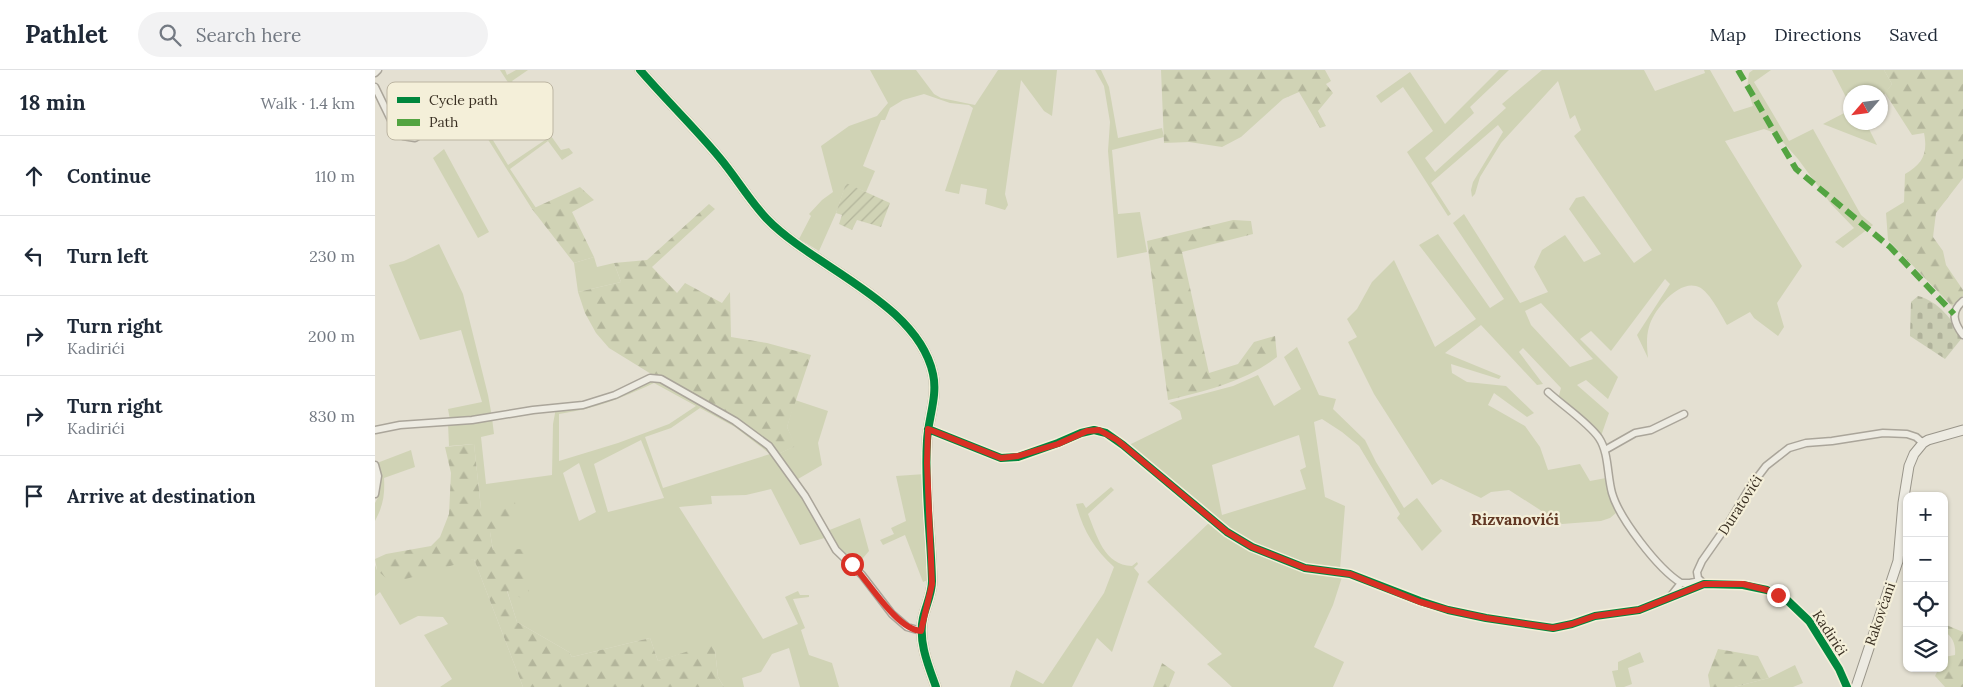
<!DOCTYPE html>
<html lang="en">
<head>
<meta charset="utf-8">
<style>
  body { margin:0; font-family:Lora,serif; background:#f2f2f3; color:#1f2937 }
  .controls { position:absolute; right:15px; bottom:15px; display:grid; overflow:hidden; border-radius:10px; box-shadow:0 1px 4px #0004 }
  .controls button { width:45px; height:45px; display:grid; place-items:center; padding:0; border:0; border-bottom:1px solid #e0e1e3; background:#fff; color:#1f2937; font:25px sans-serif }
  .compass { position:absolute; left:1468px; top:15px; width:45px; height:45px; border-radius:50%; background:#fff; box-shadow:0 1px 4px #0004; rotate:242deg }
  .stop { position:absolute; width:15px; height:15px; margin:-11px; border:4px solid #d93025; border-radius:50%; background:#fff }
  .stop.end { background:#d93025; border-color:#fff; box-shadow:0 1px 5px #0008 }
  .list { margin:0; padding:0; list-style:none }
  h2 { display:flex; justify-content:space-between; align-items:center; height:65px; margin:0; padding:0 20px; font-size:21px }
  h2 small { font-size:16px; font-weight:400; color:#747a83 }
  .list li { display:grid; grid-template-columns:32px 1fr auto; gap:15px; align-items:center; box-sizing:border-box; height:80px; padding:0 20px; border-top:1px solid #e0e1e3 }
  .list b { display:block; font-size:19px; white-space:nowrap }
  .list p { margin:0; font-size:16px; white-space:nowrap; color:#747a83 }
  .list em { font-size:16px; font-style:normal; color:#747a83 }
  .icon { flex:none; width:28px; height:28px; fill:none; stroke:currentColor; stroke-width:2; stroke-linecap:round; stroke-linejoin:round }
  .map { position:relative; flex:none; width:1588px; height:617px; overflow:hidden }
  header { display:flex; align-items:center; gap:30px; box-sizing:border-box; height:70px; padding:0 25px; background:#fff; border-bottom:1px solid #e0e1e3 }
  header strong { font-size:24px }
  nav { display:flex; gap:28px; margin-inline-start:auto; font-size:18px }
  .search { width:350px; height:45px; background:#f2f2f3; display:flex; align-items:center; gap:12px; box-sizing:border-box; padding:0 18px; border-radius:28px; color:#747a83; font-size:19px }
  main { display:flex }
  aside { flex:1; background:#fff }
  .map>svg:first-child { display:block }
</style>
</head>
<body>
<header>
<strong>Pathlet</strong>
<div class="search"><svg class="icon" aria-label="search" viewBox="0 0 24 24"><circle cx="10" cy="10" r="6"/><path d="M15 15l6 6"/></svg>Search here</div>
<nav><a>Map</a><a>Directions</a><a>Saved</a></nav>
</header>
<main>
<aside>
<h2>18 min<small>Walk · 1.4 km</small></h2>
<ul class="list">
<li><svg class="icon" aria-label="ahead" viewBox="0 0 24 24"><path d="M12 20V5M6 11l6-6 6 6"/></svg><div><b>Continue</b></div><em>110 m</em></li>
<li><svg class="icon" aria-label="left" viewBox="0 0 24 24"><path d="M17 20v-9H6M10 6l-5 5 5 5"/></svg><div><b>Turn left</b></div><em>230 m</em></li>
<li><svg class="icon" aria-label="right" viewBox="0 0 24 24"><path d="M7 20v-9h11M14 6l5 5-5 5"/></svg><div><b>Turn right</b><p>Kadirići</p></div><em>200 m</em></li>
<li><svg class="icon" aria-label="right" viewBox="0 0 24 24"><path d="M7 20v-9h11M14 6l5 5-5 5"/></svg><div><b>Turn right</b><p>Kadirići</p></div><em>830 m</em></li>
<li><svg class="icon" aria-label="arrive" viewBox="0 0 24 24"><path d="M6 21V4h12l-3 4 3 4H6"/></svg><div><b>Arrive at destination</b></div></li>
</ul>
</aside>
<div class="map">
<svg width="1588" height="617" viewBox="0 0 1588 617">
  <defs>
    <pattern id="forest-firs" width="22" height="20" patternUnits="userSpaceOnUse" patternTransform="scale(1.25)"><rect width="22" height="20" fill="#d0d3b5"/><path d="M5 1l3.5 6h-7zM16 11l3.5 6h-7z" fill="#b3b59b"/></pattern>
    <pattern id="cemetery-stones" width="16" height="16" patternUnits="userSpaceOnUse" patternTransform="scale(1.25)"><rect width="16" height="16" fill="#cbceb4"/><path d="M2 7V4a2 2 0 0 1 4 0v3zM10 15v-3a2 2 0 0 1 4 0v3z" fill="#afb19a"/></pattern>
    <pattern id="garden-furrows" width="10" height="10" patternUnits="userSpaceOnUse" patternTransform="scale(1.25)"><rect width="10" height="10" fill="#d0d3b5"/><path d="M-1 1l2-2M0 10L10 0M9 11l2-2" fill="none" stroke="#b3b59b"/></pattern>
  </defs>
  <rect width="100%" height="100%" fill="#e4e0d2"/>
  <!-- grass -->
  <path fill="#d0d3b5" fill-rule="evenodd" d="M 125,0 L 130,0 L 132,5 L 141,0 L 153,0 L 137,11 L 186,80 L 194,78 L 198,83 L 187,90 L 173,71 L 135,99 L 161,138 L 157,139 L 104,55 L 107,52 L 133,95 L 170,70 Z
    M 495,0 L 541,0 L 559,24 L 566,28 L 600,35 L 623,0 L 682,0 L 677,46 L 669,41 L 646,10 L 630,124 L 633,135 L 630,140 L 610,134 L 612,119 L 586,114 L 584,124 L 570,121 L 598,38 L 594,35 L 575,33 L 549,24 L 528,30 L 515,38 L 510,50 L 506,50 L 488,96 L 500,101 L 491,122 L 471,114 L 461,143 L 444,181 L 424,169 L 436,146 L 434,144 L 447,130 L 458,122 L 446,76 L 474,56 L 502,46 L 513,33 Z
    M 720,0 L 726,0 L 734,17 L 743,68 L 787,58 L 789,67 L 737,80 L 743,144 L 765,142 L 772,182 L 742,188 L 733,81 L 735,52 L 729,16 Z
    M 1124,0 L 1134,0 L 1095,37 L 1099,43 L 1050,88 L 1060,102 L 1131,38 L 1127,34 L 1167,0 L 1269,0 L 1280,21 L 1330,3 L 1329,0 L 1335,0 L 1359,42 L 1378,36 L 1372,18 L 1374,3 L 1378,0 L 1396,0 L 1379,12 L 1414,71 L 1438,59 L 1486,145 L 1498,155 L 1468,178 L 1460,172 L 1479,158 L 1456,134 L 1423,89 L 1400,63 L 1389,59 L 1350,71 L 1427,196 L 1402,233 L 1409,257 L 1403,266 L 1379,248 L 1375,242 L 1352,255 C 1346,245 1333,218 1321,216 C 1302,211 1278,241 1274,257 C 1271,267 1272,277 1273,288 L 1262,265 L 1295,214 L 1290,209 L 1236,281 L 1216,261 L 1205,269 L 1243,307 L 1233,329 L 1211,310 L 1202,315 L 1234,343 L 1226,366 L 1183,329 L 1186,318 L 1148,278 L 1144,282 L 1168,314 L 1162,315 L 1106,255 L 1070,283 L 1126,306 L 1124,309 L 1076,294 L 1077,303 L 1092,312 L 1131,316 L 1159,343 L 1152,347 L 1119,323 L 1113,335 L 1150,356 L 1165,377 L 1173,400 L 1205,394 L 1215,411 L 1231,408 L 1241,443 L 1235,448 L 1226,451 L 1187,454 L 1134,420 L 1116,422 L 1106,428 L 1066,409 L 1057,415 L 999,324 L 973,272 L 982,267 L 972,249 L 982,239 L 997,212 L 1019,190 L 1060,277 L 1101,249 L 1044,175 L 1063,164 L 1115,238 L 1129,229 L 1078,153 L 1089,144 L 1145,233 L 1173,222 L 1159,197 L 1167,180 L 1190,165 L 1209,192 L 1226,184 L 1194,139 L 1201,128 L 1209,126 L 1259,193 L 1277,180 L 1199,66 L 1206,60 L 1200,45 L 1195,49 L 1183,11 L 1126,73 L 1105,107 L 1100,124 L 1097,127 L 1096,120 L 1098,112 L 1128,62 L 1123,55 L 1056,113 L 1076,144 L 1073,146 L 1032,82 L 1058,61 L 1028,17 L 1006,33 L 1001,26 L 1035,2 L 1070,54 ZM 1166,233 L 1218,289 L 1195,297 L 1156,255 L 1150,241 Z
    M 1457,0 L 1509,0 L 1517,14 L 1506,29 L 1506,22 L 1476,22 L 1475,35 Z
    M 1475,40 L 1476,52 L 1491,53 L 1502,75 L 1448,54 Z
    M 69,79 L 114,162 L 103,168 L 58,88 Z
    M 64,174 L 88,224 L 113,325 L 117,347 L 75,350 L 73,339 L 107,332 L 86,260 L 45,270 L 14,195 L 29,191 Z
    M 219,187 L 222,197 L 239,193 L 246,212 L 203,222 L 199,193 Z
    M 922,277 L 944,325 L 961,329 L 958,339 L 990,370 L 1001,392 L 1029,438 L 1042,428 L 1067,461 L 1047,481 L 1022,448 L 1025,444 L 984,376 L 967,362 L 947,349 L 939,352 L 950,427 L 970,436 L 965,499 C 927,494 887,483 854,459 C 844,452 836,441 826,433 C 802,413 778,395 754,375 L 807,349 L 805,341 L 794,333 L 858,316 L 883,305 L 899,336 L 926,319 L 909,287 ZM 924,365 L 931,397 L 925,400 L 931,419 L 847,445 L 837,395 Z
    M 281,307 L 327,332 L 400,380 L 453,467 L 425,475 L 396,419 L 371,425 L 336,426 L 337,434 L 304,437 L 388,569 L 423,554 L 410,527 L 423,521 L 425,525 L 434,525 L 434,527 L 418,529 L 430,558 L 426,560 L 434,585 L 457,593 L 464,617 L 425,617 L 414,578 L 397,584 L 386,602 L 367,608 L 369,617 L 349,617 L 343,607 L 340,580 L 335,575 L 283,591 L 275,568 L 197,587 L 194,582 L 142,552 L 132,520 L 150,480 L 118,480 L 115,462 L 106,439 L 99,374 L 74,376 L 73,353 L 117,348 L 119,364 L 106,367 L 111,414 L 177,405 L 178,354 L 181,338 L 210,335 ZM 279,313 L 321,336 L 294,354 L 243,373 L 184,391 L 184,344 C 223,338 244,329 279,313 ZM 325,338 L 360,357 L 395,384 L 288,418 L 270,367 L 296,358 ZM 266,370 L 289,428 L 233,442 L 219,394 ZM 204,393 L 221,442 L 204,451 L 188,403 Z
    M 420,330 L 453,341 L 443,373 L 447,395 L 423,409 L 403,384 L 420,376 L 412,357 Z
    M 36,380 L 40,397 L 9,408 C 10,425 8,436 0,451 L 0,433 L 3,427 L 5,414 L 2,393 Z
    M 550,404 L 555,509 L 548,512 L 530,465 L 508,475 L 505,470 L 519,464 L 516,458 L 531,451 L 521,406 Z
    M 736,417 L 739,420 L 713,444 C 722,466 729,495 757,496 L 762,492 L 763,494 L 759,498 L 764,504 L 737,582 L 722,568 L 697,617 L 635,617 L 641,600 L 668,614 L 729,523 L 739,497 C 719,479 708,460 701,434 L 708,433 L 711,438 Z
    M 485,448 L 494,481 L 482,495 L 464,478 L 452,461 Z
    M 837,450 L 853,463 L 915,494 L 968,504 L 958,535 L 939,577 L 969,592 L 958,617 L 857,617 L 832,594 L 847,584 L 772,512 Z
    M 99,489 L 148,617 L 65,617 L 77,609 L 49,565 L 73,554 L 68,547 L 43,546 L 25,555 L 5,522 L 0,526 L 0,495 L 2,500 Z
    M 1265,582 L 1269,592 L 1253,598 L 1257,614 L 1249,617 L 1241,617 L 1237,601 L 1243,600 L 1243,592 Z
    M 1420,595 L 1428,613 L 1418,617 L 1359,617 L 1394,608 Z"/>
  <!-- forest -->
  <path fill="url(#forest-firs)" d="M 786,0 L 950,0 L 956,11 L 951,14 L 958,23 L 943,41 L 951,56 L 945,58 L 924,22 L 908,29 L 866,67 L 847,77 L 814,72 L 789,73 Z
    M 1509,0 L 1588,0 L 1588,108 L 1561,143 L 1558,167 L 1568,181 L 1571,195 L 1588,220 L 1588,226 L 1577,236 L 1513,170 L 1511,143 L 1529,132 L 1530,104 C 1548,94 1553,83 1549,63 L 1537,65 L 1510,23 L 1517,14 Z
    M 205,117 L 219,130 L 197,142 L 219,187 L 199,193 L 157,139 Z
    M 334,134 L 340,139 L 277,197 L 302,223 L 310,213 L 347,233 L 355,222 L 356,267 L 392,273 L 436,285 L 412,357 L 421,376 L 403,384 L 364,353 L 281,307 L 234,278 L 221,263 L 210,243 L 203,222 L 246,212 L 239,193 L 272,190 Z
    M 858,150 L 876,151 L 878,164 L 807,182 L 834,303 L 863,294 L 879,272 L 900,266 L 902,287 C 871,311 831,321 793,330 L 772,171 Z
    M 99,374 L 106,439 L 140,432 L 142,452 L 115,462 L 118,480 L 150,479 L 154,525 L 148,529 L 132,521 L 142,552 L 194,582 L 197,587 L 275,568 L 283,591 L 335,574 L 340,580 L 343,607 L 349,617 L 148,617 L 99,489 L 24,511 L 12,509 L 2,500 L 0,489 L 11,484 L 56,476 L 65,467 L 74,444 L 76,403 L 70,377 Z
    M 1569,554 L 1588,562 L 1588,617 L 1570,617 L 1560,606 L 1564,598 L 1569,598 L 1569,587 L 1580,585 C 1581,575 1578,567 1569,561 Z
    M 1343,579 L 1383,586 L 1394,608 L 1359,617 L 1335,617 L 1333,605 Z
    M 787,593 L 800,602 L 794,617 L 778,617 Z"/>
  <!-- cemetery -->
  <path fill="url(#cemetery-stones)" d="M 1543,226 C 1563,231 1578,250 1587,268 L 1570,289 L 1535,266 L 1536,232 Z"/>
  <!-- garden -->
  <path fill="url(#garden-furrows)" d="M 471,113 L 515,133 L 506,157 L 482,150 L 477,160 L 464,154 L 467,145 L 461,143 Z"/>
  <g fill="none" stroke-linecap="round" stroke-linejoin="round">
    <!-- street casing -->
    <g stroke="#aaa59a" stroke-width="9">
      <path id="street" d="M 0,3 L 3,0
        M 0,17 L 17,52 L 28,66 L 40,68 L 72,49
        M 1588,231 C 1575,242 1579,253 1588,265
        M 1173,322 C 1187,335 1214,353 1224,368 C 1234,383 1232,405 1237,423 C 1244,448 1283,499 1306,513 L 1295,527
        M 553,359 L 626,388 L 643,387 L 683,373 L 706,363 L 719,360 L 731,363 L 748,375 L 852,462 L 877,477 L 930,498 L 975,504 L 1045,531 L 1073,540 L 1111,548 L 1178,558 L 1197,554 L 1220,546 L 1264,540 L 1329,514 L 1368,515 L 1392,520 L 1412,530 L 1434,551 L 1464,599 L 1472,617
        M 0,360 L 25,355 L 97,350 L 158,340 L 208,335 L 240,325 L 275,308 L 286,309 L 360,351 L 394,376 L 430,426 L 461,480 L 487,505 L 517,544 L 532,557 L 546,561
        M 1230,380 L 1260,363 L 1276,360 L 1309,344
        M 0,395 L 3,406 L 0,424
        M 1306,513 L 1315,513 L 1325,511
        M 1329,514 L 1323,508 L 1322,502 L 1327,491 L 1353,454 L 1375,417 L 1391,396 L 1414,378 L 1431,373 L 1457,371 L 1508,363 L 1532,364 L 1541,367 L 1548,373"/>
    </g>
    <!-- secondary casing -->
    <g stroke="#99958a" stroke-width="11">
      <path id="secondary" d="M 265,0 C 290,29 319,57 344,87 C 361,107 374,130 392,149 C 438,197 543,233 558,304 C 563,326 553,349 552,371 C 549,418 556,465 557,511 C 557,524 551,535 548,548 C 543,571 553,595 561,617
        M 1481,617 L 1523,491 L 1528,433 L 1534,396 L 1539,384 L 1548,373 L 1553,370 L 1588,360"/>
    </g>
    <!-- street -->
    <use href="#street" stroke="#edebe2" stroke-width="6"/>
    <!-- secondary -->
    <use href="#secondary" stroke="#edebe2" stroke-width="9"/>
    <!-- quiet -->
    <path stroke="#53a441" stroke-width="6" stroke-dasharray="12 6" stroke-linecap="butt" d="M 1363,0 L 1421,99 L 1515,177 L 1579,244"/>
    <!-- cycleway casing -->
    <g stroke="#f4efd9" stroke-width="11">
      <path id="cycleway" d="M 265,0 C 290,29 319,57 344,87 C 361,107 374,130 392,149 C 438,197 543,233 558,304 C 563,326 553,349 552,371 C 549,418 556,465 557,511 C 557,524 551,535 548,548 C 543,571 553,595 561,617
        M 553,359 L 626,388 L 643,387 L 683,373 L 706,363 L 719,360 L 731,363 L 748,375 L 852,462 L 877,477 L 930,498 L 975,504 L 1045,531 L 1073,540 L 1111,548 L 1178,558 L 1197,554 L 1220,546 L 1264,540 L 1329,514 L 1368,515 L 1392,520 L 1412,530 L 1434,551 L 1464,599 L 1472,617"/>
    </g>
    <!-- cycleway -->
    <use href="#cycleway" stroke="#00873e" stroke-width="8"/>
  </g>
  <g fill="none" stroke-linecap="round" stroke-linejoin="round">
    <!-- route -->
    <path stroke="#d93025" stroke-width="6" d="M 477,494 C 494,512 522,560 546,561 L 557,514 L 552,393 L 553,359 L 626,388 L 643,386 L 683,374 L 712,361 L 724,360 L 742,370 L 852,462 L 877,477 L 930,498 L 975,504 L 1045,532 L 1073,540 L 1111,548 L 1178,558 L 1197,554 L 1220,546 L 1264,540 L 1329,514 L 1368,514 L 1392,520 L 1403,525"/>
  </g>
  <g text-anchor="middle" stroke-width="4.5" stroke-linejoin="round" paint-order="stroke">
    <!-- street labels -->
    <g font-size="14" fill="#392f22" stroke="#f4efd9">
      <text transform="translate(1365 435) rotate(-57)" y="5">Duratovići</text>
      <text transform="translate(1505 544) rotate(-71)" y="5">Rakovčani</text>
      <text transform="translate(1455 563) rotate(57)" y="5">Kadirići</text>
    </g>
    <!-- quarter labels -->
    <g font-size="16" font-weight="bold" fill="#623824" stroke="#f4efd9">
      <text x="1140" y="455">Rizvanovići</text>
    </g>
  </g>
  <!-- legend -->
  <rect x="12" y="12" width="166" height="58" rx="8" fill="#f4efd9" stroke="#bcb5a2" stroke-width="1"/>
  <rect x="22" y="27" width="23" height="6" fill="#00873e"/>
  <rect x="22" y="49" width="23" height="7" fill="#53a441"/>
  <g font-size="14" fill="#392f22">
    <text x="54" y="35">Cycle path</text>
    <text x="54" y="57">Path</text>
  </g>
</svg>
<div class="controls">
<button>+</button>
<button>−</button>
<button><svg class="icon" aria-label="locate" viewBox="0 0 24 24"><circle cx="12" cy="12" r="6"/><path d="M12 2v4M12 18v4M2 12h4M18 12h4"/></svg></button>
<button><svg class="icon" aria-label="layers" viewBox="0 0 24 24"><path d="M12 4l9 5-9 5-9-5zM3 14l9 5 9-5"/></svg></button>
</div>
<svg class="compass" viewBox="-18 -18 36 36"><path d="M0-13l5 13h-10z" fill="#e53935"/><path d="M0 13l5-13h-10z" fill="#747a83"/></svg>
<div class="stop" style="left:477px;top:494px"></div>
<div class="stop end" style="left:1403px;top:525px"></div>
</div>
</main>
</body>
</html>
